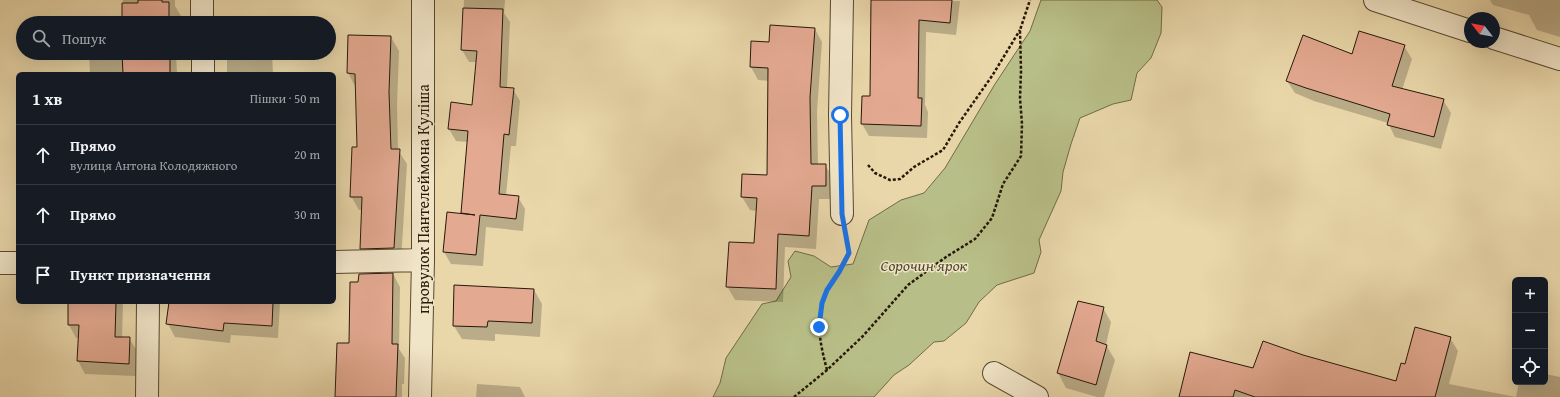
<!DOCTYPE html>
<html lang="uk">
<head>
<meta charset="utf-8">
<style>
  body { margin:0; font-family:"Gentium Book Plus",serif; background:#20242c; color:#f1f3f6 }
  .controls { position:absolute; right:12px; bottom:12px; display:grid; overflow:hidden; border-radius:6px; box-shadow:0 4px 16px #0002 }
  .controls button { width:36px; height:36px; display:grid; place-items:center; padding:0; border:0; border-bottom:1px solid #363941; background:#171b24; color:#f1f3f6; font:20px sans-serif }
  .compass { position:absolute; left:1464px; top:12px; width:36px; height:36px; border-radius:50%; background:#171b24; box-shadow:0 4px 16px #0002; rotate:301deg }
  .stop { position:absolute; width:12px; height:12px; margin:-9px; border:3px solid #1a73e8; border-radius:50%; background:#fff }
  .stop.end { background:#1a73e8; border-color:#fff; box-shadow:0 1px 4px #0008 }
  .list { margin:0; padding:0; list-style:none }
  h2 { display:flex; justify-content:space-between; align-items:center; height:52px; margin:0; padding:0 16px; font-size:17px }
  h2 small { font-size:13px; font-weight:400; color:#9ea1a6 }
  .list li { display:grid; grid-template-columns:26px 1fr auto; gap:12px; align-items:center; box-sizing:border-box; height:60px; padding:0 16px; border-top:1px solid #363941 }
  .list b { display:block; font-size:15px; white-space:nowrap }
  .list p { margin:0; font-size:13px; white-space:nowrap; color:#9ea1a6 }
  .list em { font-size:13px; font-style:normal; color:#9ea1a6 }
  .icon { flex:none; width:22px; height:22px; fill:none; stroke:currentColor; stroke-width:2; stroke-linecap:round; stroke-linejoin:round }
  .map { position:relative; flex:none; width:1560px; height:397px; overflow:hidden }
  .search { position:absolute; background:#171b24; box-shadow:0 4px 16px #0002; left:16px; top:16px; width:320px; height:44px; display:flex; align-items:center; gap:10px; box-sizing:border-box; padding:0 14px; border-radius:22px; color:#9ea1a6; font-size:15px }
  .panel { position:absolute; background:#171b24; box-shadow:0 4px 16px #0002; left:16px; top:72px; width:320px; height:232px; border-radius:6px }
  .map>svg:first-child { display:block }
</style>
</head>
<body>
<div class="map">
<svg width="1560" height="397" viewBox="0 0 1560 397">
  <rect width="100%" height="100%" fill="#e9d7aa"/>
  <filter id="stains"><feTurbulence type="fractalNoise" baseFrequency=".005" numOctaves="4"/><feColorMatrix values="0 0 0 0 .2 0 0 0 0 .09 0 0 0 0 .02 0 0 0 .5 -.17"/></filter>
  <radialGradient id="worn" r=".72"><stop offset=".6" stop-color="#630" stop-opacity="0"/><stop offset="1" stop-color="#630" stop-opacity=".3"/></radialGradient>
  <!-- green -->
  <path fill="#b8be87" stroke="#706b48" d="M 1041,0 L 1157,0 L 1162,7 L 1161,33 L 1151,58 L 1137,73 L 1131,100 L 1113,104 L 1080,118 L 1071,144 L 1063,172 L 1061,191 L 1039,240 L 1041,252 L 1034,273 L 997,285 L 979,302 L 966,323 L 944,341 L 934,342 L 909,365 L 894,375 L 874,397 L 713,397 L 720,383 L 726,358 L 762,304 L 776,301 L 791,277 L 788,261 L 795,251 L 814,256 L 831,267 L 853,264 L 869,220 L 901,200 L 924,193 L 945,168 L 995,84 L 1030,31 Z"/>
  <!-- shadow -->
  <path fill="#0003" d="M 123,0 L 175,0 L 175,6 L 181,16 L 181,23 L 123,23 Z
    M 464,0 L 505,0 L 504,13 L 510,22 L 507,88 L 513,89 L 520,101 L 516,146 L 511,146 L 506,195 L 518,197 L 525,209 L 523,231 L 486,227 L 483,266 L 451,264 L 444,252 L 463,215 L 462,213 L 468,142 L 456,141 L 449,129 L 473,106 L 477,62 L 469,62 L 462,50 Z
    M 871,0 L 960,1 L 956,35 L 926,32 L 925,105 L 928,112 L 927,138 L 869,136 L 862,124 L 871,97 L 872,20 L 870,16 Z
    M 1490,0 L 1560,0 L 1560,37 L 1537,30 L 1529,15 L 1493,5 Z
    M 815,29 L 822,42 L 817,111 L 818,165 L 825,165 L 833,178 L 833,199 L 819,199 L 816,249 L 785,247 L 783,302 L 735,300 L 727,286 L 755,244 L 757,211 L 750,210 L 742,197 L 768,176 L 769,81 L 758,80 L 751,67 L 770,43 Z
    M 349,36 L 391,37 L 399,51 L 397,106 L 398,150 L 407,164 L 401,262 L 369,262 L 361,249 L 362,210 L 359,210 L 351,196 L 358,148 L 356,88 L 348,73 Z
    M 1404,46 L 1412,59 L 1402,90 L 1443,100 L 1451,113 L 1441,149 L 1395,137 L 1388,123 L 1314,101 L 1295,93 L 1287,81 L 1353,55 Z
    M 89,53 L 176,53 L 177,74 L 90,74 Z
    M 227,53 L 272,53 L 273,74 L 227,74 Z
    M 393,274 L 400,287 L 399,349 L 405,358 L 404,384 L 402,384 L 402,397 L 336,397 L 350,344 L 359,283 Z
    M 534,290 L 542,304 L 540,337 L 495,334 L 495,341 L 462,339 L 454,326 Z
    M 69,302 L 123,302 L 122,338 L 129,338 L 137,351 L 136,376 L 85,374 L 78,361 L 79,338 L 76,338 L 69,325 Z
    M 170,302 L 280,302 L 278,338 L 231,335 L 230,343 L 175,337 L 168,324 Z
    M 1079,302 L 1103,308 L 1111,322 L 1106,345 L 1115,360 L 1104,397 L 1097,397 L 1066,388 L 1058,373 Z
    M 1450,338 L 1458,351 L 1449,384 L 1516,397 L 1519,382 L 1545,382 L 1545,374 L 1560,377 L 1560,397 L 1180,397 L 1254,369 L 1302,356 L 1397,383 L 1405,365 Z
    M 477,384 L 520,387 L 525,397 L 476,397 Z"/>
  <!-- building -->
  <path fill="#e3a991" stroke="#271809" d="M 138,0 L 162,0 L 162,2 L 169,2 L 169,23 L 122,23 L 122,3 L 138,3 Z
    M 871,0 L 952,0 L 950,23 L 919,20 L 918,98 L 922,98 L 921,126 L 861,124 L 862,96 L 870,96 Z
    M 463,8 L 503,9 L 500,87 L 514,88 L 509,135 L 504,134 L 499,194 L 519,196 L 516,219 L 480,215 L 476,255 L 443,252 L 447,212 L 475,215 L 461,213 L 468,131 L 448,129 L 451,102 L 472,105 L 477,51 L 461,50 Z
    M 770,25 L 815,28 L 810,97 L 811,164 L 826,164 L 826,186 L 812,186 L 809,236 L 778,234 L 776,289 L 726,287 L 729,242 L 754,243 L 757,198 L 741,197 L 742,174 L 767,175 L 768,68 L 750,67 L 751,41 L 769,42 Z
    M 1359,31 L 1405,45 L 1392,86 L 1444,99 L 1434,137 L 1387,125 L 1390,114 L 1306,88 L 1286,81 L 1303,35 L 1352,54 Z
    M 348,35 L 391,36 L 389,92 L 391,149 L 400,149 L 394,248 L 360,249 L 362,197 L 350,197 L 352,147 L 357,147 L 355,74 L 347,73 Z
    M 122,53 L 170,53 L 170,74 L 123,74 Z
    M 393,273 L 392,344 L 398,344 L 396,397 L 335,397 L 337,343 L 349,343 L 350,282 L 358,282 L 359,274 Z
    M 454,285 L 534,289 L 532,323 L 488,321 L 487,327 L 453,326 Z
    M 1078,301 L 1104,307 L 1096,341 L 1107,345 L 1096,385 L 1057,373 Z
    M 68,302 L 116,302 L 115,337 L 130,337 L 129,364 L 77,361 L 79,325 L 68,325 Z
    M 169,302 L 273,302 L 272,326 L 224,323 L 223,331 L 166,324 Z
    M 1415,327 L 1451,337 L 1435,397 L 1255,397 L 1235,390 L 1233,397 L 1179,397 L 1190,352 L 1253,368 L 1263,341 L 1303,355 L 1396,381 L 1401,363 L 1405,364 Z"/>
  <g fill="none" stroke-linecap="round" stroke-linejoin="round">
    <!-- minor casing -->
    <g stroke="#584831" stroke-width="24">
      <path id="minor" d="M 202,0 L 202,23
        M 842,0 L 840,115 L 842,214
        M 1375,0 L 1470,31
        M 1494,38 L 1560,59
        M 203,53 L 203,74
        M 334,262 L 423,260
        M 0,263 L 18,263
        M 994,373 L 1037,397
        M 147,397 L 148,302
        M 420,397 L 423,260 L 423,0"/>
    </g>
    <!-- path -->
    <path stroke="#271809" stroke-width="2.5" stroke-dasharray="3 2" stroke-linecap="butt" d="M 868,165 L 875,173 L 890,180 L 900,179 L 914,167 L 943,150 L 959,123 L 992,76 L 1020,30
      M 827,370 C 821,347 816,326 822,303 C 827,285 843,272 848,254 C 850,250 847,243 846,239
      M 794,397 L 827,370 L 863,336 L 908,285 L 946,257 L 975,239 L 992,218 L 1003,184 L 1021,156 L 1022,124 L 1020,98 L 1021,71 L 1020,30 L 1030,0"/>
    <!-- minor -->
    <use href="#minor" stroke="#f1e5c8" stroke-width="22"/>
  </g>
  <g fill="none" stroke-linecap="round" stroke-linejoin="round">
    <!-- route -->
    <path stroke="#1a73e8" stroke-width="5" d="M 819,327 L 822,303 L 827,290 L 839,272 L 849,253 L 842,214 L 840,115"/>
  </g>
  <g text-anchor="middle" stroke-width="3" stroke-linejoin="round" paint-order="stroke">
    <!-- street labels -->
    <g font-size="16" fill="#271809" stroke="#f1e5c8">
      <text transform="translate(423 199) rotate(-90)" y="6">провулок Пантелеймона Куліша</text>
    </g>
    <!-- park labels -->
    <g font-size="16" font-style="italic" fill="#524a2f" stroke="#f1e5c8">
      <text x="924" y="271">Сорочин ярок</text>
    </g>
  </g>
  <rect width="100%" height="100%" filter="url(#stains)"/>
  <rect width="100%" height="100%" fill="url(#worn)"/>
</svg>
<div class="controls">
<button>+</button>
<button>−</button>
<button><svg class="icon" aria-label="locate" viewBox="0 0 24 24"><circle cx="12" cy="12" r="6"/><path d="M12 2v4M12 18v4M2 12h4M18 12h4"/></svg></button>
</div>
<svg class="compass" viewBox="-18 -18 36 36"><path d="M0-13l5 13h-10z" fill="#e53935"/><path d="M0 13l5-13h-10z" fill="#9ea1a6"/></svg>
<div class="stop" style="left:840px;top:115px"></div>
<div class="stop end" style="left:819px;top:327px"></div>
<div class="search"><svg class="icon" aria-label="search" viewBox="0 0 24 24"><circle cx="10" cy="10" r="6"/><path d="M15 15l6 6"/></svg>Пошук</div>
<section class="panel">
<h2>1 хв<small>Пішки · 50 m</small></h2>
<ul class="list">
<li><svg class="icon" aria-label="ahead" viewBox="0 0 24 24"><path d="M12 20V5M6 11l6-6 6 6"/></svg><div><b>Прямо</b><p>вулиця Антона Колодяжного</p></div><em>20 m</em></li>
<li><svg class="icon" aria-label="ahead" viewBox="0 0 24 24"><path d="M12 20V5M6 11l6-6 6 6"/></svg><div><b>Прямо</b></div><em>30 m</em></li>
<li><svg class="icon" aria-label="arrive" viewBox="0 0 24 24"><path d="M6 21V4h12l-3 4 3 4H6"/></svg><div><b>Пункт призначення</b></div></li>
</ul>
</section>
</div>
</body>
</html>
